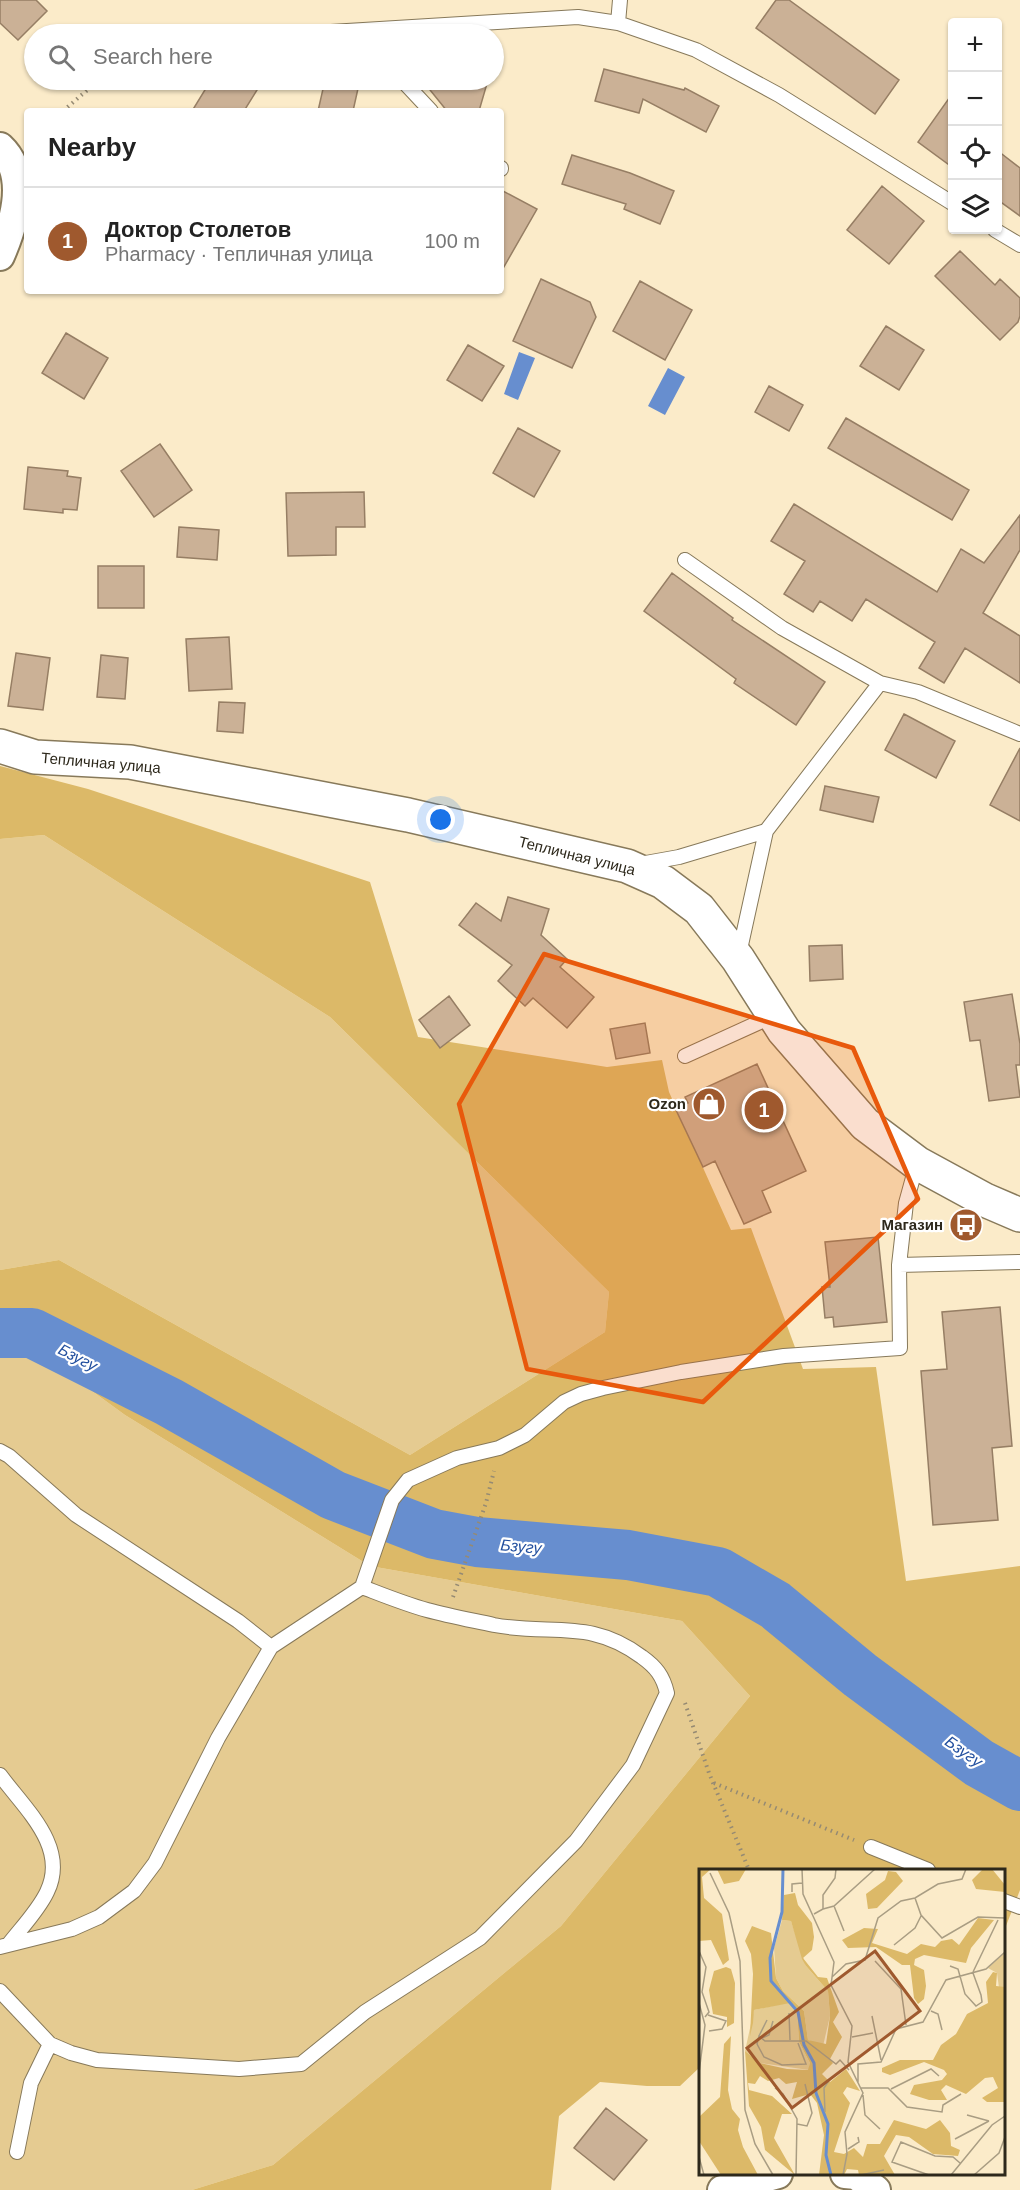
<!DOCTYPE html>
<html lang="en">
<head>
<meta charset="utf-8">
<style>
  body { margin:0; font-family:Arial,sans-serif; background:#f6f6f6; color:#222 }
  .controls { position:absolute; right:18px; top:18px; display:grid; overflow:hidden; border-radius:6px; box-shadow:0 2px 4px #0004 }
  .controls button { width:54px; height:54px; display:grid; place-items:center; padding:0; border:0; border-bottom:2px solid #e0e0e0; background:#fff; color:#222; font:30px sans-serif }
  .you { position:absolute; left:441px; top:820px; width:21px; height:21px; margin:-15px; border:4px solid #fff; border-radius:50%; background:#1a73e8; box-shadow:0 0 0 9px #1a73e833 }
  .badge { display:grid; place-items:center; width:39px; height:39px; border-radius:50%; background:#9f592e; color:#fff; font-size:20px; font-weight:700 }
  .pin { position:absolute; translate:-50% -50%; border:3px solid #fff; box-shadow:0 2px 6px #0006 }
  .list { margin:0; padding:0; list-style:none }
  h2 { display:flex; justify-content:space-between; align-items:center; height:78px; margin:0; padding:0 24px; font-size:26px }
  h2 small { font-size:20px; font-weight:400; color:#767676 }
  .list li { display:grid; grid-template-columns:39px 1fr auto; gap:18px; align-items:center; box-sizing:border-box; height:108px; padding:0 24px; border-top:2px solid #e0e0e0 }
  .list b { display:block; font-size:22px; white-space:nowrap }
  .list p { margin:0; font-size:20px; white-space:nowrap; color:#767676 }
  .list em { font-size:20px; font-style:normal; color:#767676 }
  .icon { flex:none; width:33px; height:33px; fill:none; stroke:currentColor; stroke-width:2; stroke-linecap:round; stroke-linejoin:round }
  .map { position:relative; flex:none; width:1020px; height:2190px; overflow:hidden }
  .search { position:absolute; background:#fff; box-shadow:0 2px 4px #0004; left:24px; top:24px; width:480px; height:66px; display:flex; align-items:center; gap:15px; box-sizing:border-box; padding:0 21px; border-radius:33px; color:#767676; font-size:22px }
  .panel { position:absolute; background:#fff; box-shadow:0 2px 4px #0004; left:24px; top:108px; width:480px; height:186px; border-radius:6px }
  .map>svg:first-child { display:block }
</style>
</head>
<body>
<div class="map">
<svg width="1020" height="2190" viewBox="0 0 1020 2190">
  <rect width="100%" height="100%" fill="#fbebc9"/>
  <!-- green -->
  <path fill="#e5cb91" d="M 44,835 L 330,1017 L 609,1292 L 605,1332 L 410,1455 L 59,1260 L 0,1270 L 0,839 Z
    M 0,1324 L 125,1415 L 370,1566 L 682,1621 L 750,1696 L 561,1926 L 273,2165 L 192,2190 L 0,2190 Z"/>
  <!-- forest -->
  <path fill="#dcb968" d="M 0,766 L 88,789 L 370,882 L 418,1037 L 607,1067 L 662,1060 L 669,1092 L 731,1230 L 751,1228 L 803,1369 L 876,1367 L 906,1581 L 1020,1566 L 1020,1890 L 1004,1931 L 1004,1870 L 700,1870 L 700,2067 L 680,2086 L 647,2086 L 600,2082 L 559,2116 L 551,2190 L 192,2190 L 273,2165 L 561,1926 L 750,1696 L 682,1621 L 370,1566 L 125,1415 L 0,1324 L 0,1270 L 59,1260 L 410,1455 L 605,1332 L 609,1292 L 330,1017 L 44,835 L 0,839 Z"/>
  <!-- water -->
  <path fill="#678ecf" d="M 519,352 L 535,358 L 518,400 L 504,394 Z
    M 668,368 L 685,377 L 665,415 L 648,406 Z"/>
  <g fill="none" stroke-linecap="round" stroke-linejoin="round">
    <!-- river -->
    <path stroke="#678ecf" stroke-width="50" d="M 0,1333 L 32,1333 L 169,1402 L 333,1495 L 434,1534 L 477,1542 L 628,1555 L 718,1572 L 775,1605 L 860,1675 L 979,1763 L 1020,1786"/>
  </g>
  <!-- building -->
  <path fill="#cbb196" stroke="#967e64" stroke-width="1.5" d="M 0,0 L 36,0 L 47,11 L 18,40 L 0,23 Z
    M 776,0 L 789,0 L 899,80 L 875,114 L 756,28 Z
    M 604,69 L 684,90 L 685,88 L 719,106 L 706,132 L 643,99 L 639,113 L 595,101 Z
    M 211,80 L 239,80 L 257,90 L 244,111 L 192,111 Z
    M 325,80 L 338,80 L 359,84 L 353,111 L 318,111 Z
    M 422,80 L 488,80 L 479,111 L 447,111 Z
    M 952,94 L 952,167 L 918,142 Z
    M 998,151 L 1020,168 L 1020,216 L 998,200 Z
    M 572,155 L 630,173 L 674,191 L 660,224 L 624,209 L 626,204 L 562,184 Z
    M 882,186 L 924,221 L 889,264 L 847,230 Z
    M 501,190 L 537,209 L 501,272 Z
    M 960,251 L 995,285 L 1000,279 L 1020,298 L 1020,316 L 1018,322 L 1000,340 L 935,276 Z
    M 541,279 L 590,302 L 596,317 L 572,368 L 513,341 Z
    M 640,281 L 692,310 L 665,360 L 613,331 Z
    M 886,326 L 924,350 L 899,390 L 860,366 Z
    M 66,333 L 108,358 L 84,399 L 42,373 Z
    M 468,345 L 504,366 L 482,401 L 447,380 Z
    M 769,386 L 803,405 L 789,431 L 755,412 Z
    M 846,418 L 969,490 L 952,520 L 828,448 Z
    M 518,428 L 560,451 L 534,497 L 493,473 Z
    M 160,444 L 192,490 L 154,517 L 121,471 Z
    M 28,467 L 68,471 L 67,476 L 81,478 L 77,510 L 63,509 L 63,513 L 24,509 Z
    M 364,492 L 365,527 L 336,527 L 336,555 L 288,556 L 286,493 Z
    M 794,504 L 937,592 L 961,549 L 984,563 L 1020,515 L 1020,550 L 983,613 L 1020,636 L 1020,683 L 965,648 L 944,683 L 919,668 L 935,642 L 866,599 L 852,621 L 820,601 L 813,612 L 784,594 L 805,561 L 771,541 Z
    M 179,527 L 219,530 L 217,560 L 177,557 Z
    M 98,566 L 144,566 L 144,608 L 98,608 Z
    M 672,573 L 733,618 L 732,620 L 825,682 L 796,725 L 734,683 L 736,679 L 644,611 Z
    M 229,637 L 232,689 L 189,691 L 186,639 Z
    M 16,653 L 50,658 L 43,710 L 8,706 Z
    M 101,655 L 128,658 L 125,699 L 97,697 Z
    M 219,702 L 245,703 L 243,733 L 217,731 Z
    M 904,714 L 955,741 L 936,778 L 885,750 Z
    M 1020,748 L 1020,821 L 990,805 Z
    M 825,786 L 879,797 L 873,822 L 820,810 Z
    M 508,897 L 549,909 L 541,935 L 567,959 L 560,967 L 594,997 L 567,1028 L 533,998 L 525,1006 L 498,981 L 512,965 L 459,925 L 476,903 L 501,921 Z
    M 842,945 L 843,979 L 810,981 L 809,946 Z
    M 1012,994 L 1020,1044 L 1020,1065 L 1016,1065 L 1020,1097 L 989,1101 L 980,1040 L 970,1041 L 964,1002 Z
    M 449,996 L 470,1025 L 440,1048 L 419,1020 Z
    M 645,1023 L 650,1053 L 616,1059 L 610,1029 Z
    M 757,1064 L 806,1171 L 762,1191 L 771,1212 L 744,1224 L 715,1161 L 703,1167 L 676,1110 L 688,1103 L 685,1097 Z
    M 878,1237 L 887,1322 L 834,1327 L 833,1317 L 825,1318 L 822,1287 L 830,1287 L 825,1242 Z
    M 1000,1307 L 1012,1446 L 992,1448 L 998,1520 L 933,1525 L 921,1371 L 947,1369 L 942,1312 Z
    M 606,2108 L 647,2140 L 614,2180 L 574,2148 Z"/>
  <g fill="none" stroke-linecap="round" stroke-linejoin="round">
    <!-- service casing -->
    <g stroke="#87795a" stroke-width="16">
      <path id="service" d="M 618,23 L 620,0
        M 298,34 L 578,17 L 618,23 L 696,50 L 779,95 L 952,203
        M 402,80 L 431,111
        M 501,168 L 501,169
        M 995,230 L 1020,245
        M 685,560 L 782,628 L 880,683 L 918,692 L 1020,734
        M 640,864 L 679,857 L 766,831
        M 739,954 L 766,831 L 880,683
        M 685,1056 L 773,1016
        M 899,1265 L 906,1203 L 917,1163
        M 0,1451 L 9,1456 L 76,1515 L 238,1621 L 271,1647
        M 0,1775 C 25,1809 69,1847 47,1892 C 38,1911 21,1928 8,1945
        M 871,1847 L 928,1870
        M 1004,1901 L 1020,1907
        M 0,1947 L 72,1929 L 99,1917 L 134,1891 L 155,1863 L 218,1738 L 271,1647 L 362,1587 L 392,1500 L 408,1480 L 457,1458 L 499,1448 L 525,1435 L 564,1402 L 581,1394 L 603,1388 L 681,1372 L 784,1356 L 900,1348 L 899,1265 L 1020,1262
        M 0,1991 L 50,2044 L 71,2053 L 97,2060 L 239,2069 L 301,2064 L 365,2012 L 480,1938 L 576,1841 L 633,1765 L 667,1693 C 663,1676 656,1667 642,1657 C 590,1618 551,1636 494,1625 C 471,1620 449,1616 427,1610 C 405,1604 383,1595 362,1587
        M 17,2152 L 31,2083 L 50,2044"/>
    </g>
    <!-- minor casing -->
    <g stroke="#87795a" stroke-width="32">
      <path id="minor" d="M 0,147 C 30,175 14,224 0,256
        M 845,2174 L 856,2175 L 876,2190
        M 722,2190 L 778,2174"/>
    </g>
    <!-- tertiary casing -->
    <g stroke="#87795a" stroke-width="36">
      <path id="tertiary" d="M 0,746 L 35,757 L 130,762 L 408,815 L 627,866 L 663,882 L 699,909 L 738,959 L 784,1031 L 865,1124 L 917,1163 L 985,1200 L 1020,1215"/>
    </g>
    <!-- path -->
    <path stroke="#958a73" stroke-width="4" stroke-dasharray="1.5 4.5" stroke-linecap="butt" d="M 63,111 L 99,80
      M 453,1597 L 486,1503 L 494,1471
      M 685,1703 L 709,1773 L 749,1870
      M 714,1783 L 854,1840"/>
    <!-- service -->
    <use href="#service" stroke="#fff" stroke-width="14"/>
    <!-- minor -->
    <use href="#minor" stroke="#fff" stroke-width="28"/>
    <!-- tertiary -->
    <use href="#tertiary" stroke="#fff" stroke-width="33"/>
  </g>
  <!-- marked area -->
  <path fill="#e8590c" fill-opacity="0.2" stroke="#e8590c" stroke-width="4.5" stroke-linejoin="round" d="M 544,954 L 853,1048 L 918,1199 L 703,1402 L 527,1369 L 459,1104 Z"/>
  <!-- icons -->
  <defs>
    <g id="shop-disc" transform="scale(1.725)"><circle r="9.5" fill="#9f592e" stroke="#fff"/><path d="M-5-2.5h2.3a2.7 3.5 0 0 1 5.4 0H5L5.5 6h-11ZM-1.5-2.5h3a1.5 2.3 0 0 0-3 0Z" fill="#fff"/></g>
    <g id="bus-disc" transform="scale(1.725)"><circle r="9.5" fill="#9f592e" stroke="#fff"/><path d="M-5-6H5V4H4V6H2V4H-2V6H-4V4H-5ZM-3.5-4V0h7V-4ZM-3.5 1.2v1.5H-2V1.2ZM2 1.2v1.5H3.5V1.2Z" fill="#fff"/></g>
  </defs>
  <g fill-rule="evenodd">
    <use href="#shop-disc" x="709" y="1104"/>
    <use href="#bus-disc" x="966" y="1225"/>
  </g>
  <g text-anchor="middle" stroke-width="4.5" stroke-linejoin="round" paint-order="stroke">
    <!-- street labels -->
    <g font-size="15" fill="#2d281b" stroke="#fff">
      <text transform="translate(101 763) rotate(5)" y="5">Тепличная улица</text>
      <text transform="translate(577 856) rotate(14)" y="5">Тепличная улица</text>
    </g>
    <!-- poi labels -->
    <g font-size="15" font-weight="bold" fill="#2d281b" stroke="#fff" text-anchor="end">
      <text x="686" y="1109">Ozon</text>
      <text x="943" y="1230">Магазин</text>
    </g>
    <!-- water labels -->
    <g font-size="16" font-style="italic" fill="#23509f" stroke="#fff">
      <text transform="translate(78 1357) rotate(27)" y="6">Бзугу</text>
      <text transform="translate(521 1546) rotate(5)" y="6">Бзугу</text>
      <text transform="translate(964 1751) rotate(35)" y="6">Бзугу</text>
    </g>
  </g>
  <!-- overview -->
  <g transform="translate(699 1869)">
    <rect width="306" height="306" fill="#fbebc9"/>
    <path d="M 83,51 L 92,52 L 107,97 L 129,122 L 131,147 L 124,177 L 109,171 L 105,142 L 84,122 L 77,109 L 75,79 ZM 306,83 L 306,118 L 300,119 L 298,104 L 289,99 ZM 91,133 L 98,140 L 100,173 L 111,194 L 110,201 L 61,194 L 46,182 L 55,141 Z" fill="#e5cb91"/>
    <path d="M 0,0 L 12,0 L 3,8 L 5,29 L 23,45 L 30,91 L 24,96 L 12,71 L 0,72 ZM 18,0 L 47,0 L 40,12 L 25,15 ZM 284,0 L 293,0 L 306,16 L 306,23 L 277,20 L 273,11 ZM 189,2 L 197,3 L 204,12 L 178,39 L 169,40 L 167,25 L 186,11 ZM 96,24 L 99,36 L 113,54 L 115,68 L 113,81 L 104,89 L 119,108 L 128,109 L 140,143 L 134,153 L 143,168 L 131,190 L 134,194 L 123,205 L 131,213 L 147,200 L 161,222 L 148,218 L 144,224 L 151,234 L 135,283 L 145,285 L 155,279 L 164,288 L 168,275 L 181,275 L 195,251 L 227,260 L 241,251 L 251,264 L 252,277 L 261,281 L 259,287 L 234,285 L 210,268 L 197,266 L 185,287 L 196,306 L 160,306 L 159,301 L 148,300 L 145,306 L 120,306 L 125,266 L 118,234 L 111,225 L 93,230 L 98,213 L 87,215 L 80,209 L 69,212 L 61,207 L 56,215 L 49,214 L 50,221 L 73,227 L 93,245 L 83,245 L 75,269 L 96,306 L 66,281 L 62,258 L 50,237 L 46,182 L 61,194 L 88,200 L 109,201 L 111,194 L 100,173 L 98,140 L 91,134 L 55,141 L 54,154 L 51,167 L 54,105 L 52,85 L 46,72 L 53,57 L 72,64 L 77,109 L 84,122 L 105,142 L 109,171 L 127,175 L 131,147 L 129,122 L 107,97 L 103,90 L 92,52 L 83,51 L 85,26 ZM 279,49 L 295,51 L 272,79 L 267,94 L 225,86 L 216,90 L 215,96 L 225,101 L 227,117 L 225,130 L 219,135 L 215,129 L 211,96 L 203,96 L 177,78 L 149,79 L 143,71 L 165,59 L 179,60 L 173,74 L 208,85 L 222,75 L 236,78 L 242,72 L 253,70 L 260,76 ZM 27,98 L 32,100 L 36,114 L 35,154 L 28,158 L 28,148 L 14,145 L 10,121 L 15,102 ZM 294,103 L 298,104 L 297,117 L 306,118 L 306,233 L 288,233 L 283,229 L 299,219 L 294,208 L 286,209 L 267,225 L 247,216 L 242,221 L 248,231 L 230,231 L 211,225 L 215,216 L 243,211 L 248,205 L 245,201 L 225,193 L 191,206 L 183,203 L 183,199 L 201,191 L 234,191 L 242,176 L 257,165 L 268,145 L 289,134 L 287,113 ZM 32,167 L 29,221 L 33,240 L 41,250 L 39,261 L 44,278 L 59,306 L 22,306 L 0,272 L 0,248 L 21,228 L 25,175 Z" fill="#dcb968"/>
    <path fill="none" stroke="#678ecf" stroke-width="3" d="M 84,0 L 83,43 L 71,89 L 72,112 L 99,143 L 105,176 L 115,194 L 117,224 L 129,255 L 127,286 L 132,306"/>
    <path fill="none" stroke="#a99d83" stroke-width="1.5" d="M 103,0 L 104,25 L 135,93 L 132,116 L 153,157 L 149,193 L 164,224 L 146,263 L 148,285 L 144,306M 11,4 L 30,44 L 41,92 L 46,241 L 56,275 L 74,306M 93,23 L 93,15 L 103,14M 216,29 L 222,46 L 243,69 L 279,48 L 306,49M 135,37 L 145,62M 124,40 L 135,37 L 176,0M 115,45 L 124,40 L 124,26 L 136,9 L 137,0M 195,76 L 216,59 L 222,47M 0,82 L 7,98 L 3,123 L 10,143 L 6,148M 176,92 L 202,120 L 207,156M 251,97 L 259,100 L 266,125 L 277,137 L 283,133 L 282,126 L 274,104M 274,103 L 299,51M 133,108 L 147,95 L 166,91 L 179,49 L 202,32 L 216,29 L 239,15 L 263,10 L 267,0M 0,134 L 6,156 L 0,204M 232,142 L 239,145 L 243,161M 90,144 L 91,171M 9,146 L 27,152 L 23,160 L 10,162M 173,147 L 182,191M 68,151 L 60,167 L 66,172 L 107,172 L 137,195 L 141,191 L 150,201M 60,167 L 58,175 L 65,188 L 83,196 L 107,195 L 99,174M 153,168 L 174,164M 63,169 L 70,166 L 74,152M 159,213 L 159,195 L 182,193 L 197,160 L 224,153 L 247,111 L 287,100 L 306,83M 76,219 L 84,225 L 98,250 L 97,306M 162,219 L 189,219 L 208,238 L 243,243 L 244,236 L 262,225M 192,220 L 232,200 L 240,207M 164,226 L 166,246 L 181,260M 126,243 L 125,219 L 131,210M 268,246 L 290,252M 98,255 L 108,257 L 113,244 L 106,215M 256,270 L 290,252M 149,280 L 160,273 L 159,268M 0,288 L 5,306M 162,306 L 185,301M 230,306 L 193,293 L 202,273 L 236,287 L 254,288 L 261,294M 252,306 L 293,256 L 306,247M 275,306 L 300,284 L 306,268"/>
    <path fill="#9f592e" fill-opacity="0.15" stroke="#9f592e" stroke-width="3" d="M 176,82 L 221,142 L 93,239 L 48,179 Z"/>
    <rect width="306" height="306" fill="none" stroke="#2d281b" stroke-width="3"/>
  </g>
</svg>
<div class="controls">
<button>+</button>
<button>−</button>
<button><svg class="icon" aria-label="locate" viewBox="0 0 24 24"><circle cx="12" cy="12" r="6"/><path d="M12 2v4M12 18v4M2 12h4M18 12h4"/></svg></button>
<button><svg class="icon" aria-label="layers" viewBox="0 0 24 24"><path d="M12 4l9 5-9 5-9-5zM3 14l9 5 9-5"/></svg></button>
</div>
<div class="you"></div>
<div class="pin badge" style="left:764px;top:1110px">1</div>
<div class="search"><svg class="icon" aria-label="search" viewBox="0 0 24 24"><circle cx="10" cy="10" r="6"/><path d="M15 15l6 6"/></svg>Search here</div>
<section class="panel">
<h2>Nearby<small></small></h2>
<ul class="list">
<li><span class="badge">1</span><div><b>Доктор Столетов</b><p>Pharmacy · Тепличная улица</p></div><em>100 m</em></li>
</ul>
</section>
</div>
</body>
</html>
